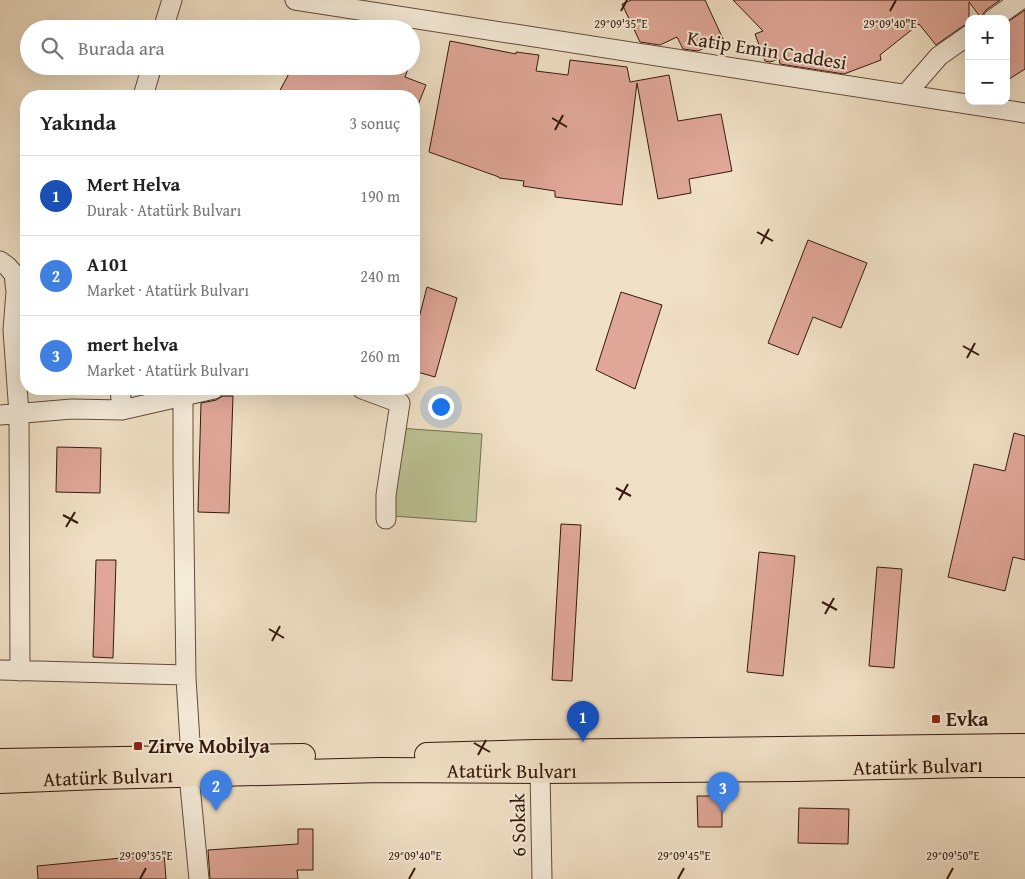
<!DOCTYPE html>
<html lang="tr">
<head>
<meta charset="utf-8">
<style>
  body { margin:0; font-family:"Gentium Book Plus",serif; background:#f2f2f2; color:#222 }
  .controls { position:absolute; right:15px; top:15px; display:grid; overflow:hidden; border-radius:10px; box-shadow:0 5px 20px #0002 }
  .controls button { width:45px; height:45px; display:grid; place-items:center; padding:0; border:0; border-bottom:1px solid #e0e0e0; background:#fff; color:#222; font:25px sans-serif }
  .you { position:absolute; left:440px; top:406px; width:18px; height:18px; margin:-12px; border:4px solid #fff; border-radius:50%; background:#1a73e8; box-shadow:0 0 0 8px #1a73e833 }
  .badge { display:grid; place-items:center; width:32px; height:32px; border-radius:50%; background:#8f2418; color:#fff; font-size:16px; font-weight:700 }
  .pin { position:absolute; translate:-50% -41px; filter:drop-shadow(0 1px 2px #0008) }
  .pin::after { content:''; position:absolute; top:26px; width:18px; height:15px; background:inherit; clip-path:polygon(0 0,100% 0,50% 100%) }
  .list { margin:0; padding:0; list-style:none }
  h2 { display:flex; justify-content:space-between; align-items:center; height:65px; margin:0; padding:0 20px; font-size:21px }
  h2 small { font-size:16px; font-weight:400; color:#767676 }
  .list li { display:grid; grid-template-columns:32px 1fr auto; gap:15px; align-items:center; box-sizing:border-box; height:80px; padding:0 20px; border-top:1px solid #e0e0e0 }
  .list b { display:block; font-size:19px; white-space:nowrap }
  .list p { margin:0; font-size:16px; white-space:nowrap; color:#767676 }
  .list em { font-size:16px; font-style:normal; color:#767676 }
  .icon { flex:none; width:28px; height:28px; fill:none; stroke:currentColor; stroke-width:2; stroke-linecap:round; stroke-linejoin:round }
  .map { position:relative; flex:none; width:1025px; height:879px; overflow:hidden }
  .search { position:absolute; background:#fff; box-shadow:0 5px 20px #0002; left:20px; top:20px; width:400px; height:55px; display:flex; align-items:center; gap:12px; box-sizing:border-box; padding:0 18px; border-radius:28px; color:#767676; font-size:19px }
  .panel { position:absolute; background:#fff; box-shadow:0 5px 20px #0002; left:20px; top:90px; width:400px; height:305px; border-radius:20px }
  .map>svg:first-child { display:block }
</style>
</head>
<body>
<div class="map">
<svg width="1025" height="879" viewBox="0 0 1025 879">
  <rect width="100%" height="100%" fill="#f0e0c5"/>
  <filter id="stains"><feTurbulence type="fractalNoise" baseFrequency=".004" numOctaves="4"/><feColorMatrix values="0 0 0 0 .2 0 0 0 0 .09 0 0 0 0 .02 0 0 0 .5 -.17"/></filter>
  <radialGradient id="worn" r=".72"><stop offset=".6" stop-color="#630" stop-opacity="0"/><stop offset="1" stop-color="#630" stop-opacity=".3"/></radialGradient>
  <!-- green -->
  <path fill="#bbc294" stroke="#786e50" d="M 399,428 L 482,434 L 476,522 L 393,516 Z"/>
  <!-- building -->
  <path fill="#e0a798" stroke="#35190d" d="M 631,0 L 705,0 L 723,39 L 698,51 L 683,49 L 677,37 L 660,45 L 640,42 L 622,4 Z
    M 733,0 L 1000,0 L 986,10 L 983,14 L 982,19 L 969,2 L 969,24 L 963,26 L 936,45 L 919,24 L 880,55 L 881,60 L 844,74 L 780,64 L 779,59 L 770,62 L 765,61 L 755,34 L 763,31 Z
    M 1025,10 L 1025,69 L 1006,81 L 1006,23 Z
    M 450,41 L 516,54 L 516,52 L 539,55 L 536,71 L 568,75 L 570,60 L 627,67 L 630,82 L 669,75 L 678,121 L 721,114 L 732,171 L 689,179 L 691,193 L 658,199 L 637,83 L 622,205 L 555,197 L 555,191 L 523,186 L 524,181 L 499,178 L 499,177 L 429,152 Z
    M 293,66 L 409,66 L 405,77 L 426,85 L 414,115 L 414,96 L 277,96 Z
    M 808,240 L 867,263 L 841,328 L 813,317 L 798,355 L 768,343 Z
    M 427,287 L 457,298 L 435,377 L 414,371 L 414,337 Z
    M 621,292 L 662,305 L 635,389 L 596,370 Z
    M 223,396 L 233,396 L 229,513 L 198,512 L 201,403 L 216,400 Z
    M 1014,433 L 1025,436 L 1025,560 L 1013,557 L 1005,591 L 948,577 L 974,464 L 1005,471 Z
    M 57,447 L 101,448 L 100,493 L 56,492 Z
    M 561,524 L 581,525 L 572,681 L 552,680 Z
    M 759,552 L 795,556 L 783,676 L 747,672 Z
    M 96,560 L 116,560 L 113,658 L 93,657 Z
    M 877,567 L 902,569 L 894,668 L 869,666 Z
    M 697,796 L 722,796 L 722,827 L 698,827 Z
    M 799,808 L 849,809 L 848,844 L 798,843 Z
    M 298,829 L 313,829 L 313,870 L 297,870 L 298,879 L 210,879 L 208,850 L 298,844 Z
    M 164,854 L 166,879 L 38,879 L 37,866 Z"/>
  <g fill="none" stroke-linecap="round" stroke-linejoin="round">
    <!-- minor casing -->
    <g stroke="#644b3b" stroke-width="21">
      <path id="minor" d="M 295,0 L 1025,113
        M 993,19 L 1020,0
        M 163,29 L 172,0
        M 906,94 L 939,56 L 969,35
        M 143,96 L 152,66
        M 0,261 L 7,266 L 14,274 L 16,292 L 13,330 L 19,414 L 20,671
        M 120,389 L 122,410
        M 362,389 L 400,403 L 386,495 L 386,519
        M 183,396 L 183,463 L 186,678 L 191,758
        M 0,415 L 72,409 L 122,410 L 214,389
        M 0,670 L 186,675
        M 540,771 L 542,879
        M 189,775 L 199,879"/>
    </g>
    <!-- major casing -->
    <g stroke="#35190d" stroke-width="26">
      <g id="major">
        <path d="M 427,755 L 536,752 L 1025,746"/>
        <path d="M 0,761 L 303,756"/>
        <path id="s1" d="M 0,781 L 99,777 L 381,770 L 540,771 L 795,769 L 973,765 L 1025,765"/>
      </g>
    </g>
    <!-- minor -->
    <use href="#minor" stroke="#f5ebd9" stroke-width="19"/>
    <!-- major -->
    <use href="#major" stroke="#f0e0c5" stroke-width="24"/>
  </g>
  <!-- ticks -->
  <path fill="none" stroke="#35190d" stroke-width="2" d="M 621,11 L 627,0M 890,11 L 896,0M 552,118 L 567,127M 555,130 L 563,115M 757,232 L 773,241M 761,244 L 769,229M 963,346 L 979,355M 967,358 L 975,343M 616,488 L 631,496M 619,500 L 628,484M 63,515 L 78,523M 66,527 L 75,512M 822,602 L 837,610M 825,614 L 834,598M 269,629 L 284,638M 272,641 L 280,626M 474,743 L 490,752M 478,755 L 486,740M 140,879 L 146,868M 409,879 L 415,868M 678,879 L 684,868M 947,879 L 953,868"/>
  <!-- markers -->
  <g fill="#8f2418" stroke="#f5ebd9" stroke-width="2">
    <rect x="931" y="714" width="10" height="10" rx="2.5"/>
    <rect x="133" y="741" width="10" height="10" rx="2.5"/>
  </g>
  <g text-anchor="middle" stroke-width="4" stroke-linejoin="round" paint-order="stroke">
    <!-- street labels -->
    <g font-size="20" fill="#35190d" stroke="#f5ebd9">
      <text transform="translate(767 50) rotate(9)" y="7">Katip Emin Caddesi</text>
      <text dy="7" stroke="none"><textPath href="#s1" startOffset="918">Atatürk Bulvarı</textPath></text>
      <text dy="7" stroke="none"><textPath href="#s1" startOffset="512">Atatürk Bulvarı</textPath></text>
      <text dy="7" stroke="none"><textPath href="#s1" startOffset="108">Atatürk Bulvarı</textPath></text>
      <text transform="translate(518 825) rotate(-91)" y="7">6 Sokak</text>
    </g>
    <!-- poi labels -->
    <g font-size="20" font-weight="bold" fill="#35190d" stroke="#f5ebd9" text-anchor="start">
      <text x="946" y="726">Evka</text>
      <text x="148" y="753">Zirve Mobilya</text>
    </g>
  </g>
  <g font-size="12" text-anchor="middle" fill="#35190d" stroke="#f5ebd9" stroke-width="4" stroke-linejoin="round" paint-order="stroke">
    <text x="621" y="28">29°09'35"E</text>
    <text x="890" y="28">29°09'40"E</text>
    <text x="146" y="860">29°09'35"E</text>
    <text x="415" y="860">29°09'40"E</text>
    <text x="684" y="860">29°09'45"E</text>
    <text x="953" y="860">29°09'50"E</text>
  </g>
  <rect width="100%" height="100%" filter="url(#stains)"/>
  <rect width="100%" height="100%" fill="url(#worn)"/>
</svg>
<div class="controls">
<button>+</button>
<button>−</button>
</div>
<div class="you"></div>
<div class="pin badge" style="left:583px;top:742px;background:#1a4fb4">1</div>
<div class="pin badge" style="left:216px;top:811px;background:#3f7fe0">2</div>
<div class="pin badge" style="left:723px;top:813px;background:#3f7fe0">3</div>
<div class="search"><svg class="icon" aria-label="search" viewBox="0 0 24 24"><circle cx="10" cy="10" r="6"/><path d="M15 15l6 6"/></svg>Burada ara</div>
<section class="panel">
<h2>Yakında<small>3 sonuç</small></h2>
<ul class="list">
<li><span class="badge" style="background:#1a4fb4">1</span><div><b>Mert Helva</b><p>Durak · Atatürk Bulvarı</p></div><em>190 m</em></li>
<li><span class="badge" style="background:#3f7fe0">2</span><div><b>A101</b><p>Market · Atatürk Bulvarı</p></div><em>240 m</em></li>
<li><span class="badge" style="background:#3f7fe0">3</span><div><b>mert helva</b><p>Market · Atatürk Bulvarı</p></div><em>260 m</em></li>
</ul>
</section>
</div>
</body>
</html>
